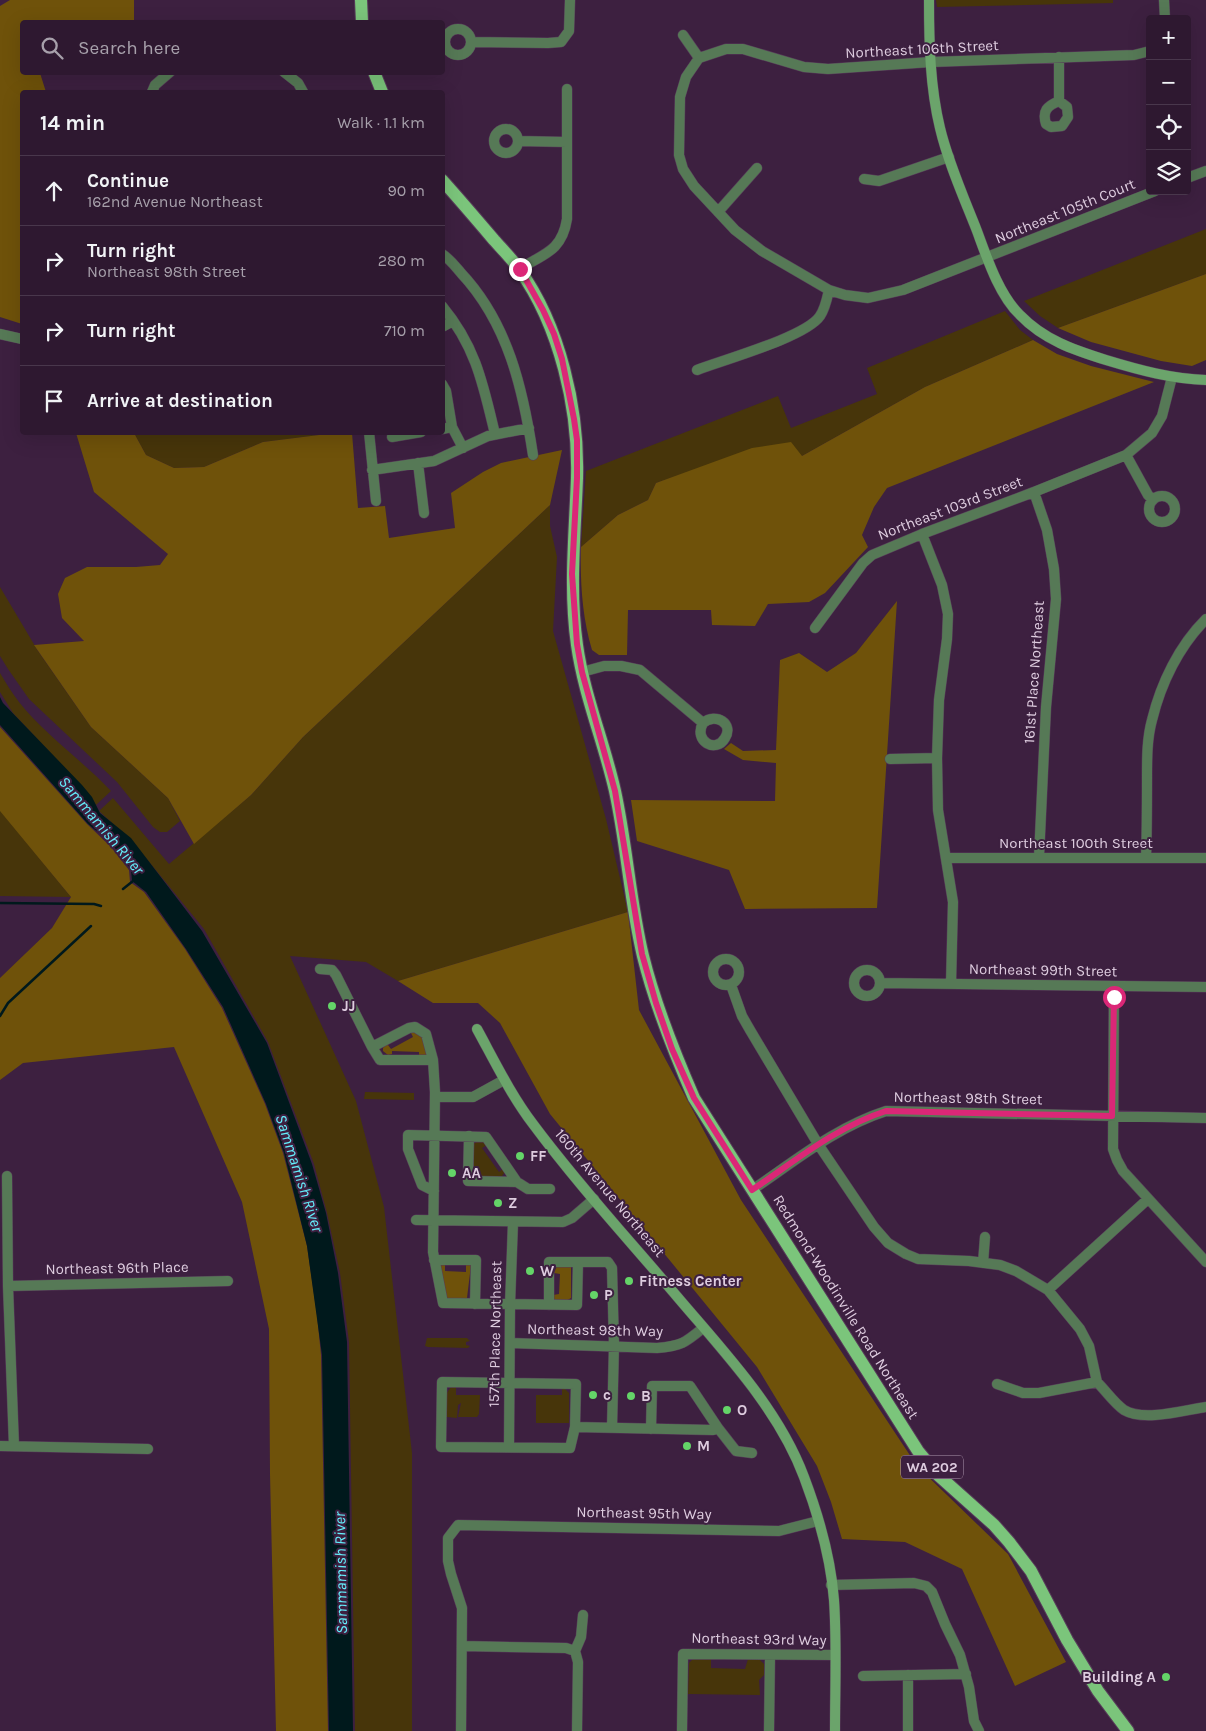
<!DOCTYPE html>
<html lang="en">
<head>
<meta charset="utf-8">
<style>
  body { margin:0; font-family:Karla,sans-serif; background:#3a253c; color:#f1f3f6 }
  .controls { position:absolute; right:15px; top:15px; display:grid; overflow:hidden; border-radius:5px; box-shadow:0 5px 20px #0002 }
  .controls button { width:45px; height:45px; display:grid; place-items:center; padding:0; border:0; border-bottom:1px solid #49374c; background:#2e1830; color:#f1f3f6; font:25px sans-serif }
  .stop { position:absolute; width:15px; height:15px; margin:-11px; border:4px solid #db2777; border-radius:50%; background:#fff }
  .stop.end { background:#db2777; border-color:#fff; box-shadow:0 1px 5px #0008 }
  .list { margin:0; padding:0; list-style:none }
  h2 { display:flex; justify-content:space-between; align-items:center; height:65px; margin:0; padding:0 20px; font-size:21px }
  h2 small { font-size:16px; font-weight:400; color:#a7a0ab }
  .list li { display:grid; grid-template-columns:32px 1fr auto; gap:15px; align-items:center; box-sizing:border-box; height:70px; padding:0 20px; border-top:1px solid #49374c }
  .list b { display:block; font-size:19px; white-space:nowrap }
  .list p { margin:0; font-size:16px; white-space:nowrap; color:#a7a0ab }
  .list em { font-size:16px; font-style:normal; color:#a7a0ab }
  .icon { flex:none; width:28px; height:28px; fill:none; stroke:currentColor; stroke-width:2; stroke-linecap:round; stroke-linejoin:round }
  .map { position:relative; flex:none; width:1206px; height:1731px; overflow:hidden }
  .search { position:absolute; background:#2e1830; box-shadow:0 5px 20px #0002; left:20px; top:20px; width:425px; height:55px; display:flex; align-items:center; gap:12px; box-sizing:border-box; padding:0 18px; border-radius:5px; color:#a7a0ab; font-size:19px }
  .panel { position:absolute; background:#2e1830; box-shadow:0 5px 20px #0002; left:20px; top:90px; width:425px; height:345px; border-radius:5px }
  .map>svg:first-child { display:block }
</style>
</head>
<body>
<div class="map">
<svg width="1206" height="1731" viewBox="0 0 1206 1731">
  <rect width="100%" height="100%" fill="#3d2040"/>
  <!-- green -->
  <path fill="#47350a" d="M 936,0 L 1113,0 L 1113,3 L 937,7 Z
    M 1206,229 L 1206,274 L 1058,328 L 1040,316 L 1024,301 Z
    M 1005,311 L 1020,330 L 1033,340 L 925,387 L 802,456 L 694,470 L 656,483 L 648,500 L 618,515 L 581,547 L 586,471 L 778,396 L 791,428 L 877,394 L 867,368 Z
    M 134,433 L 323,433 L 319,435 L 263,442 L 204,467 L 174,468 L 146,455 Z
    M 550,505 L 550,526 L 557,557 L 553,631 L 606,819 L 628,912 L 398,981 L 366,962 L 290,956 L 356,1101 L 384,1207 L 412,1453 L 412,1731 L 355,1731 L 349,1342 L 340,1273 L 327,1213 L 314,1164 L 268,1042 L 204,929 L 132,841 L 99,811 L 113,798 L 169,864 L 251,795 L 303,737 Z
    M 0,587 L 38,651 L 91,727 L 168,798 L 180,821 L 167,832 L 160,832 L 153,827 L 117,782 L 29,699 L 8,669 L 0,656 Z
    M 0,673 C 6,683 12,693 19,702 C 44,734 83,761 111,791 L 96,805 L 89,794 L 13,713 L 0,692 Z
    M 0,810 L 71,897 L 0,896 Z
    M 365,1092 L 414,1093 L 414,1100 L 364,1099 Z
    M 478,1141 L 484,1141 L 487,1145 L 482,1148 L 499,1172 L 504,1168 L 505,1172 L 502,1176 L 473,1176 L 473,1144 Z
    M 427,1338 L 467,1338 L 470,1341 L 466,1342 L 466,1345 L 470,1346 L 468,1348 L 428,1347 L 425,1346 Z
    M 451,1387 L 456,1387 L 456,1395 L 480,1395 L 479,1414 L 477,1417 L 458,1417 L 461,1403 L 458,1405 L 457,1418 L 447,1417 L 446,1394 Z
    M 562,1389 L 565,1389 L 569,1393 L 569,1423 L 536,1423 L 536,1395 L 562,1395 Z
    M 693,1659 L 711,1659 L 711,1668 L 745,1669 L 748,1659 L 759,1659 L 764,1664 L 764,1675 L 759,1680 L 760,1695 L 688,1694 L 689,1663 Z"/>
  <!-- forest -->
  <path fill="#6f520a" d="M 10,0 L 134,0 L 134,21 L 128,22 L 22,22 L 22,72 L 40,73 L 46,92 L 22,92 L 22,324 L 0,317 L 0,6 Z
    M 1206,274 L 1206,360 L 1192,366 L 1161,361 L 1091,342 L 1058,328 Z
    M 1033,340 L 1057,354 L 1091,366 L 1154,382 L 887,488 L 874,507 L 862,535 L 868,547 L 825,593 L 809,602 L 768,604 L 755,626 L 712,625 L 711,610 L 628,610 L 627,655 L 599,655 L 592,650 C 582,616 580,582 581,547 L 618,515 L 648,500 L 656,483 L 752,448 L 791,442 L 802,456 L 925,387 Z
    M 76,433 L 134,433 L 146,455 L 174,468 L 204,467 L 263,442 L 319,435 L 323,433 L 352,433 L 358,508 L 385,506 L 389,538 L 455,528 L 451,493 L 483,472 L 501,463 L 562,450 L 550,505 L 303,737 L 251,795 L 194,844 L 168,798 L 91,727 L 34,645 L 84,641 L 62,618 L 58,594 L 65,578 L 87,567 L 136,567 L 160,565 L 168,554 L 94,492 Z
    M 897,601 L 877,908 L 745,909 L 729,870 L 637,841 L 631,800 L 775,801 L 776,763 L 743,760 L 724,749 L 731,743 L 743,751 L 776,750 L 780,660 L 799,653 L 827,672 L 856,653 Z
    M 0,727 L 87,824 L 110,846 L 129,870 L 130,882 L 144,892 L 185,949 L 222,1008 L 265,1104 L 283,1153 L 307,1246 L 317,1315 L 321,1355 L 328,1731 L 276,1731 L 270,1474 L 269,1329 L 242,1202 L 174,1047 L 23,1063 L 0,1080 L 0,978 L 52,928 L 71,897 L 0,811 Z
    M 628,912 L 639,1010 L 741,1200 L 917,1466 L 1008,1554 L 1066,1662 L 1015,1686 L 962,1569 L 905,1542 L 842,1539 L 831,1502 L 817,1466 L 757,1367 L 550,1114 L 500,1023 L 478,1003 L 433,1003 L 398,981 Z
    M 414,1032 L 421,1034 L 427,1052 L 426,1055 L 419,1057 L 419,1052 L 392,1051 L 392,1054 L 388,1055 L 383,1051 L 383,1048 L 385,1045 L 388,1045 L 391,1049 L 413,1037 L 411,1033 Z
    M 439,1264 L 445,1265 L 445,1271 L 466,1272 L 466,1265 L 471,1265 L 467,1298 L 446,1299 Z
    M 557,1266 L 571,1266 L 571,1298 L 566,1301 L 555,1300 L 553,1298 L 553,1295 L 559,1294 L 560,1274 L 554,1273 Z"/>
  <!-- water -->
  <path fill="#00191c" d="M 0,697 L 3,703 L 82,785 L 92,797 L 100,813 L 131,838 L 202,931 L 267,1043 L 312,1164 L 326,1213 L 338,1273 L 347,1342 L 353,1731 L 329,1731 L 322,1355 L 307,1246 L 284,1153 L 266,1104 L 223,1007 L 186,949 L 146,892 L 132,881 L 131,870 L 112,844 L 88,824 L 0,725 Z"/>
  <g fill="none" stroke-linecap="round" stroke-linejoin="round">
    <!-- stream -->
    <path stroke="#00191c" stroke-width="2.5" d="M 123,889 L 133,881
      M 0,903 L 94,904 L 101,906
      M 0,1016 L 8,1003 L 91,926"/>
    <!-- street casing -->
    <g stroke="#573c59" stroke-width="11">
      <path id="street" d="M 1164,0 L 1165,19
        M445 42a13 13 0 1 1 26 0a13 13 0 1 1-26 0Z
        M 683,35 L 699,58
        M 471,42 L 548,43 L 561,42 L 569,31 L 570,0
        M 699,58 L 686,77 L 680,97 L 679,155 L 683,169 L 694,186 L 735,230 L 762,251 L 829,290 L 845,295 L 868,298 L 903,290 L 1155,191
        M 699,58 L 726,49 L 743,49 L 804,67 L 828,69 L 931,62 L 1134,55 L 1150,51
        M 284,72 L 298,83 L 303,92
        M 152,92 L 155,85 L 170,72
        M 1059,101 L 1067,107 L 1068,117 L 1062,126 L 1051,127 L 1046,124 C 1042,111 1047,106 1059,101 L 1059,57
        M494 141a12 12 0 1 1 24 0a12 12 0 1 1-24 0Z
        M 518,141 L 567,142
        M 1187,178 L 1206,171
        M 864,179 L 879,181 L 949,157
        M 718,212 L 757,168
        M 442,254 C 450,259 455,266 461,273 C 508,323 523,389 533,455
        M 519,269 C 544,254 562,251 567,219 L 567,89
        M 442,306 C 476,347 483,384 495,434
        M 442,327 L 453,321
        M 0,334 L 22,339
        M 697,370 C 723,360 806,337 820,316 C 825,309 827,299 829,290
        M 442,384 L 446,391 L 452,427
        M 442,429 L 452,427 L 463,448
        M 369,432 L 376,501
        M 392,437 L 421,432
        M 1126,455 L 1148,495 L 1153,500
        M 418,463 L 424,513
        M 372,470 L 434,461 L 488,436 L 529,428
        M 1034,492 L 1047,530 L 1054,569 L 1056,599 L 1046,707 L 1039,857
        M1149 509a13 13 0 1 1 26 0a13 13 0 1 1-26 0Z
        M 922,534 L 942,585 L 948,614 L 947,639 L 939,700 L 937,758 L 938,810 L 953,902 L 951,984
        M 815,628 L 863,563 L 872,555 L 922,534 L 1034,492 L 1126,455 L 1152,433 L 1162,416 L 1172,377
        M 582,672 L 604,666 L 621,666 L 640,670 L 703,723 C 693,741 716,754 725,738 C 734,724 716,712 703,723
        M 890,759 L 937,758
        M 946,858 L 1206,858
        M 1146,858 C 1147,831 1147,804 1147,777 C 1147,758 1147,738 1152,720 C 1161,683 1179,646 1206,619
        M713 972a13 13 0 1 1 26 0a13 13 0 1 1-26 0Z
        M 320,969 L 332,970 L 336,975 L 372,1047
        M854 983a13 13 0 1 1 26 0a13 13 0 1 1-26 0Z
        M 881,983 L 1206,987
        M 731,985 L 742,1016 L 750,1030 L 818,1144 L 874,1227 L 888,1243 L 906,1254 L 918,1259 L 969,1261 L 1000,1265 L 1016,1271 L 1048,1290 L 1080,1329 L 1089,1346 L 1097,1382
        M 1114,986 L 1113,1149 L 1117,1160 L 1123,1171 L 1206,1262
        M 433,1060 L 380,1060 L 372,1047 L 409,1028 L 415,1027 L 426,1034 L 433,1060 L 435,1092 L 433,1252 L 443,1303 L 577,1305 L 578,1262
        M 435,1097 L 473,1097 L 504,1080
        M 7,1176 L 8,1286 L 14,1446
        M 517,1182 L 528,1189 L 550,1189
        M 752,1190 C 795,1161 836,1127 886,1111 L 1206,1118
        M 434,1191 L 422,1185 L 408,1149 L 408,1135 L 486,1137 L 517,1182 L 468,1181 L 469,1136
        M 416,1220 L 563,1222 L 572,1218 L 594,1199
        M 434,1260 L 476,1260 L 475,1304
        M 983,1263 L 985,1237
        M 8,1286 L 228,1281
        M 1048,1290 L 1148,1199
        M 549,1305 L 549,1262 L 608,1262 L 612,1268 L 614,1345 L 612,1428
        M 510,1343 L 657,1348 C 681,1346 685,1343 703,1328
        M 997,1384 L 1023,1393 L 1039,1393 L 1097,1382 C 1106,1391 1114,1403 1124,1410 C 1144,1422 1185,1410 1206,1407
        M 575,1427 L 576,1384 L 442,1382 L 441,1447 L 570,1448 L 575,1427 L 713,1430 L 718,1428 L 736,1451 L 752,1453
        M 651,1429 L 652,1386 L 690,1386 L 718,1428
        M 0,1446 L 148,1449
        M 509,1447 L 510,1305 L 513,1222
        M 831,1585 L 914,1583 L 926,1586 L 932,1592 L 945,1624 L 960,1655 L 969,1687 L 974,1721 L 979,1731
        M 462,1646 L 566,1648 L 575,1651
        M 908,1675 L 908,1731
        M 863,1676 L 966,1674
        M 461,1731 L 462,1608 L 451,1574 L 448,1561 L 448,1538 L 458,1525 L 779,1531 L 818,1521
        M 577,1731 L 578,1662 L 575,1651 L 581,1637 L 583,1615
        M 682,1731 L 683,1654 L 835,1655
        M 769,1731 L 770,1655"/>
    </g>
    <!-- secondary casing -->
    <g stroke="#573c59" stroke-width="11">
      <path id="secondary" d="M 929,0 C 929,42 930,87 940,128 C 948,162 964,198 977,231 C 987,258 999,295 1020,315 C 1044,340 1074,350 1106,360 C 1139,370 1172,379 1206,380
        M 477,1029 C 495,1062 511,1095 533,1124 C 579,1186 631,1242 680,1300 C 726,1354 779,1410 804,1477 C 818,1514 831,1560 834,1600 C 837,1644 835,1687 835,1731"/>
    </g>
    <!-- primary casing -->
    <g stroke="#573c59" stroke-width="14">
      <path id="primary" d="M 361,0 L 362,22
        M 374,72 L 382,92
        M 442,180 C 460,200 477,220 494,240 C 502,249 512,259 519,269 C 560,326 579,409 577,478 C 575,534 569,589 577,645 C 584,695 604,742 615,791 C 627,846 630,902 643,956 C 655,1005 674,1052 694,1098 L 918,1451 L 938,1475 L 994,1525 L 1009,1542 L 1031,1571 L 1067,1640 L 1098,1691 L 1128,1731"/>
    </g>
    <!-- street -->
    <use href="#street" stroke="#567956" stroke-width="10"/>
    <!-- secondary -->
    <use href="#secondary" stroke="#6ba46b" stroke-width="10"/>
    <!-- primary -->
    <use href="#primary" stroke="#7bc57b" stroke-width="12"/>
  </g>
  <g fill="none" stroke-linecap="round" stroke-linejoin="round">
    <!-- route -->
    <path stroke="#db2777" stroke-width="6" d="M 520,269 L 543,310 L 554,334 L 562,359 L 574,419 L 577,440 L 577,478 L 572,574 L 577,644 L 582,672 L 615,791 L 642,954 L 656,1003 L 672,1049 L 694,1098 L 752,1190 C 795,1161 836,1127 886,1111 L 1112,1116 L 1114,997"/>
  </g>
  <!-- markers -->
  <g fill="#64d468" stroke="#3d2040" stroke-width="2">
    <circle cx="332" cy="1006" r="5"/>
    <circle cx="520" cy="1156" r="5"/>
    <circle cx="452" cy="1173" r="5"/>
    <circle cx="498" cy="1203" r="5"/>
    <circle cx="530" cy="1271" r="5"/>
    <circle cx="629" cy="1281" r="5"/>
    <circle cx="594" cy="1295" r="5"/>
    <circle cx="593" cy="1395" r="5"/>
    <circle cx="631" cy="1396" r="5"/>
    <circle cx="727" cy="1410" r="5"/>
    <circle cx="687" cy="1446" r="5"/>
    <circle cx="1166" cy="1677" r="5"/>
  </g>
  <g text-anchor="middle" stroke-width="4" stroke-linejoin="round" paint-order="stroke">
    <!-- shield labels -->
    <rect fill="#3d2040" stroke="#ae98af" stroke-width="1" x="901" y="1455.5" width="62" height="23" rx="4"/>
    <g font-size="14" font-weight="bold" fill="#deccdf">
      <text x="932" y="1472">WA 202</text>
    </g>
    <!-- street labels -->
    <g font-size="15" fill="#deccdf" stroke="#3d2040">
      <text transform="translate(922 49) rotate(-3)" y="5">Northeast 106th Street</text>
      <text transform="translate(1065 211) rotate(-22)" y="5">Northeast 105th Court</text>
      <text transform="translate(950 508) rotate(-21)" y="5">Northeast 103rd Street</text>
      <text transform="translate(1034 672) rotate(-86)" y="5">161st Place Northeast</text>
      <text x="1076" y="848">Northeast 100th Street</text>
      <text transform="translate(1043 970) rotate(1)" y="5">Northeast 99th Street</text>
      <text transform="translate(968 1098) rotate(1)" y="5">Northeast 98th Street</text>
      <text transform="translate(610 1193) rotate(50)" y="5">160th Avenue Northeast</text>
      <text transform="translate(117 1268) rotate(-1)" y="5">Northeast 96th Place</text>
      <text transform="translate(846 1307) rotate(58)" y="5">Redmond-Woodinville Road Northeast</text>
      <text transform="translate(595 1330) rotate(1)" y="5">Northeast 98th Way</text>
      <text transform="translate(495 1334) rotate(-89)" y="5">157th Place Northeast</text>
      <text transform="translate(644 1513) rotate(1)" y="5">Northeast 95th Way</text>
      <text transform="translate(759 1639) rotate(1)" y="5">Northeast 93rd Way</text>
    </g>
    <!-- poi labels -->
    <g font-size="15" font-weight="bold" fill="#deccdf" stroke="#3d2040" text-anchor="start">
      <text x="342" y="1011">JJ</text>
      <text x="530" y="1161">FF</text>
      <text x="462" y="1178">AA</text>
      <text x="508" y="1208">Z</text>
      <text x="540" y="1276">W</text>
      <text x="639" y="1286">Fitness Center</text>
      <text x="604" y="1300">P</text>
      <text x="603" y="1400">c</text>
      <text x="641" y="1401">B</text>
      <text x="737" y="1415">O</text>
      <text x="697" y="1451">M</text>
      <text x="1156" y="1682" text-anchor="end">Building A</text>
    </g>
    <!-- water labels -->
    <g font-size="16" font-style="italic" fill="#64eefb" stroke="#3d2040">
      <text transform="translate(102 825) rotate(50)" y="6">Sammamish River</text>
      <text transform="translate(300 1173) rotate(72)" y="6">Sammamish River</text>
      <text transform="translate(340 1573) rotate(-91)" y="6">Sammamish River</text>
    </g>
  </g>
</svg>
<div class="controls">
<button>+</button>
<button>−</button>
<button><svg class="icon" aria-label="locate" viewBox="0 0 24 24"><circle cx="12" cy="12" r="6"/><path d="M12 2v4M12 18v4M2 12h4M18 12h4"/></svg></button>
<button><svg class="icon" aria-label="layers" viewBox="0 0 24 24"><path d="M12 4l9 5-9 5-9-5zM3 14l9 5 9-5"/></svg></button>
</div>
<div class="stop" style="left:1114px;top:997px"></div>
<div class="stop end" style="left:520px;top:269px"></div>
<div class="search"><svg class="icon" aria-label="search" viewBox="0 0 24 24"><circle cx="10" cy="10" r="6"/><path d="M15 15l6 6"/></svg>Search here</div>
<section class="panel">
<h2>14 min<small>Walk · 1.1 km</small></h2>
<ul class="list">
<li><svg class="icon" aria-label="ahead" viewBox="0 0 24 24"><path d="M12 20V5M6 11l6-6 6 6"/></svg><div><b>Continue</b><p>162nd Avenue Northeast</p></div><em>90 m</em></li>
<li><svg class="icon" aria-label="right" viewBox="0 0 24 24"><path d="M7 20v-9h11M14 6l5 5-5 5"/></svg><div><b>Turn right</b><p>Northeast 98th Street</p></div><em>280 m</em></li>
<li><svg class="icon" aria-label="right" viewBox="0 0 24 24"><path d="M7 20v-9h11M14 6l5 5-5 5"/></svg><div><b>Turn right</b></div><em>710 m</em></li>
<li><svg class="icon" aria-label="arrive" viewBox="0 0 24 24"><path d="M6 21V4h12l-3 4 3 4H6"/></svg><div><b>Arrive at destination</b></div></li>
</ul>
</section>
</div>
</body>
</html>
